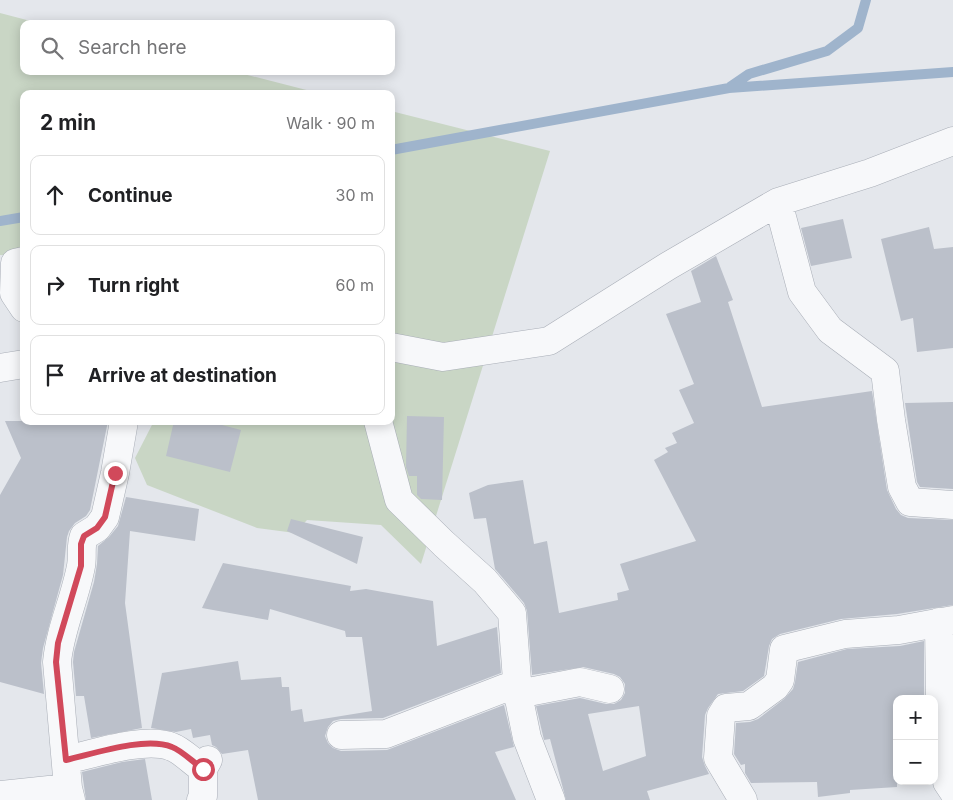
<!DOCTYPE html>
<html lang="en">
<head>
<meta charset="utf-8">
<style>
  body { margin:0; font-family:Inter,sans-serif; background:#f2f2f2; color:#202124 }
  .controls { position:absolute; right:15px; bottom:15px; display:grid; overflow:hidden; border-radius:10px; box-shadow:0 2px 12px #0003 }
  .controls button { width:45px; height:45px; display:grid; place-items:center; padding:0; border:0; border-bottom:1px solid #e0e0e0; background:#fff; color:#202124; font:25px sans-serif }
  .stop { position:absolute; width:15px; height:15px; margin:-11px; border:4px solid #d1495b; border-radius:50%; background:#fff }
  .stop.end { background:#d1495b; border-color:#fff; box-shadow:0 1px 5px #0008 }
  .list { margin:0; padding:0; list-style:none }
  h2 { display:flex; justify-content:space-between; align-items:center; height:65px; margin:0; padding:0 20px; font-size:21px }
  h2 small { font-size:16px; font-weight:400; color:#757577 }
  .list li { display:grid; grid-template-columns:32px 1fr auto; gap:15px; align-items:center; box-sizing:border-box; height:80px; margin:0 10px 10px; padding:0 10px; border:1px solid #e0e0e0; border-radius:10px }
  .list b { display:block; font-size:19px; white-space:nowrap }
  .list em { font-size:16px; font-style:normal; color:#757577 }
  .icon { flex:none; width:28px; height:28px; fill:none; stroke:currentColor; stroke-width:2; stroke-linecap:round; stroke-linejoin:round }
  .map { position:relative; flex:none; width:953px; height:800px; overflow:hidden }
  .search { position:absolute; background:#fff; box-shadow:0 2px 12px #0003; left:20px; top:20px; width:375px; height:55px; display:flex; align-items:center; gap:12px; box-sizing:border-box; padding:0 18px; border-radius:10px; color:#757577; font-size:19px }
  .panel { position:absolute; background:#fff; box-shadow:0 2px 12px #0003; left:20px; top:90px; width:375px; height:335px; border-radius:10px }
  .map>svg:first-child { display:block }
</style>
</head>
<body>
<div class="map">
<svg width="953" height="800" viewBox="0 0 953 800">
  <rect width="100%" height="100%" fill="#e4e7ec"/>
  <!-- green -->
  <path fill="#c9d6c5" d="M 0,13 L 42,24 L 24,24 L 24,71 L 232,71 L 322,94 L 24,94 L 24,256 L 0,255 Z
    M 391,111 L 550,151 L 421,564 L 381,525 L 307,520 L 295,533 L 257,528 L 147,485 L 135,458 L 154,421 L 391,421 Z"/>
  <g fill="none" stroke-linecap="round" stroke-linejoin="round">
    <!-- stream -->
    <path stroke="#9fb4cc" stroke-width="10" d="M 730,87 L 749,74 L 827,51 L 858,28 L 866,0
      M 391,150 L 729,88 L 953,72
      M 0,221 L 24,217"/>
  </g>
  <!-- building -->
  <path fill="#bbc0ca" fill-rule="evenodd" d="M 843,219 L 852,258 L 811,266 L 801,228 Z
    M 929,227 L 934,249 L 953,247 L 953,348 L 917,352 L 913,318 L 901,321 L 881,239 Z
    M 716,256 L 733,300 L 728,302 L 762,407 L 872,391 L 887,490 L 896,509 L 901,515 L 908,518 L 953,520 L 953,605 L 897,614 L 841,619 L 780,634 L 772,639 L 769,646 L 764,676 L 743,691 L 718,694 L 708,708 L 705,715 L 702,757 L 705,766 L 709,774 L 647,791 L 650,800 L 566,800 L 550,739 L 544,740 L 536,706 L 580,698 L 606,704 L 614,704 L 621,700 L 625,693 L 625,684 L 620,677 L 614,674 L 583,667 L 532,675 L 527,611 L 524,603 L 495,569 L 486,518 L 474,519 L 469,493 L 488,485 L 523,480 L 534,544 L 547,541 L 559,613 L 618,600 L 617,593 L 629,590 L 620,564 L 696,541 L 654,460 L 668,452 L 665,448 L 677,443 L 672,433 L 694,423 L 679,390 L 694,384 L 666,314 L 701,302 L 691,271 ZM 639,706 L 646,756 L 603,771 L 588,714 Z
    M 953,402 L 953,489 L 920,487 L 917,482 L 905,403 Z
    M 407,416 L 444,417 L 442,500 L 421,499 L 417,495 L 417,476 L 409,476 L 406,467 Z
    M 5,421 L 108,421 L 90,510 L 86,516 L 75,523 L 69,531 L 67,537 L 63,575 L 43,648 L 41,663 L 44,694 L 0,682 L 0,495 L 21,458 Z
    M 174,421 L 207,421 L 241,430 L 230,472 L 166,456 Z
    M 126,497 L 199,509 L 195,541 L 130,531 L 125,603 L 142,728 L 91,738 L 84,696 L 76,696 L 73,662 L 74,652 L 94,582 L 97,564 L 98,546 L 109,537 L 118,526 Z
    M 291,519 L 363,537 L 357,564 L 287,531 Z
    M 223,563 L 351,586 L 350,591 L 366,589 L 433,601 L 437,646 L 497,627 L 501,673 L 383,718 L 341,719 L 333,721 L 328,727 L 325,736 L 328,743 L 333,748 L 341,751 L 387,750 L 504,705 L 514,747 L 495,752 L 516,800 L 258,800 L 248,750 L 222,754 L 216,747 L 212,745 L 210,735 L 193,738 L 191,729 L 176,732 L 151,728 L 162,673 L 238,661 L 241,680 L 281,677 L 282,687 L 289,687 L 291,711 L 302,709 L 304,722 L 372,711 L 362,637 L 346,637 L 345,631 L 270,609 L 268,620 L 202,608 Z
    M 924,641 L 924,699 L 897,699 L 897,787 L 850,790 L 850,793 L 818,797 L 817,782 L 751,783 L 745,773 L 745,764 L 741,765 L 734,754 L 736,723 L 750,722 L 758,719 L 784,699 L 793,689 L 795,682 L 798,662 L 847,649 L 900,646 Z
    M 145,759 L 152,800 L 86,800 L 82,772 L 122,762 Z"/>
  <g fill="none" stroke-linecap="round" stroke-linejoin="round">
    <!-- minor casing -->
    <g stroke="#a9aeb7" stroke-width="29">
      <path id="minor" d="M 778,202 L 802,292 L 830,330 L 885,371 L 891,420 L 902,487 L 910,502 L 953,505
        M 24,261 L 15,263 L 14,293 L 24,308
        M 391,347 L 443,357 L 549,341 L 668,266 L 778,202 L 870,173 L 953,141
        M 0,368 L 24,364
        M 378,421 L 399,500 L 444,544 L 485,581 L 512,613 L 518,694 L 527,738 L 551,800
        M 939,622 L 940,707 L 947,782 L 953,791
        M 341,735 L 386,734 L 505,688 L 518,694 L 580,682 L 610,689
        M 66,760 C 93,754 146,736 172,747 C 181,750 194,763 203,769
        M 0,795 L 68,788
        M 71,800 L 68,788 L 57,662 C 60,629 75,599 81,566 C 83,556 80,546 84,536 L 97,528 L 105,517 L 115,473 L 124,421
        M 201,800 L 203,796 L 203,769 L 208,760
        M 743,800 L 718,758 L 721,716 L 726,708 L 749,706 L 775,687 L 780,680 L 784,649 L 845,634 L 899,630 L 953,620"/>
    </g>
    <!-- minor -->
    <use href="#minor" stroke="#f7f8fa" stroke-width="28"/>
  </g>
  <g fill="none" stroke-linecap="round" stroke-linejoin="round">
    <!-- route -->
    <path stroke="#d1495b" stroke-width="6" d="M 115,473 L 105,517 L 97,528 L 84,536 L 81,544 L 81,566 L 58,643 L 56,662 L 66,760 C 93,754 145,736 172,747 C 181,750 194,763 203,769"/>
  </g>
</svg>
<div class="controls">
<button>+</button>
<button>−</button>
</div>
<div class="stop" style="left:203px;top:769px"></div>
<div class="stop end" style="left:115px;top:473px"></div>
<div class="search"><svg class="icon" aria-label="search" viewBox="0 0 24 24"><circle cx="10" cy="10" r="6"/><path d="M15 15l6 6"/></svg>Search here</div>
<section class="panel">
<h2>2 min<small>Walk · 90 m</small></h2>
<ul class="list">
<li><svg class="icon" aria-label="ahead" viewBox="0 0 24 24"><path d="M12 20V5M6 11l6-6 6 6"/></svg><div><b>Continue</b></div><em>30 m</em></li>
<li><svg class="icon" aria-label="right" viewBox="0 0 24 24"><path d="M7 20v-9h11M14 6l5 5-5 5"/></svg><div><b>Turn right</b></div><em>60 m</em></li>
<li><svg class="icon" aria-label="arrive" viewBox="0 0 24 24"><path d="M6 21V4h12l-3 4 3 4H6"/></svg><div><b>Arrive at destination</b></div></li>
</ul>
</section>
</div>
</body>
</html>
